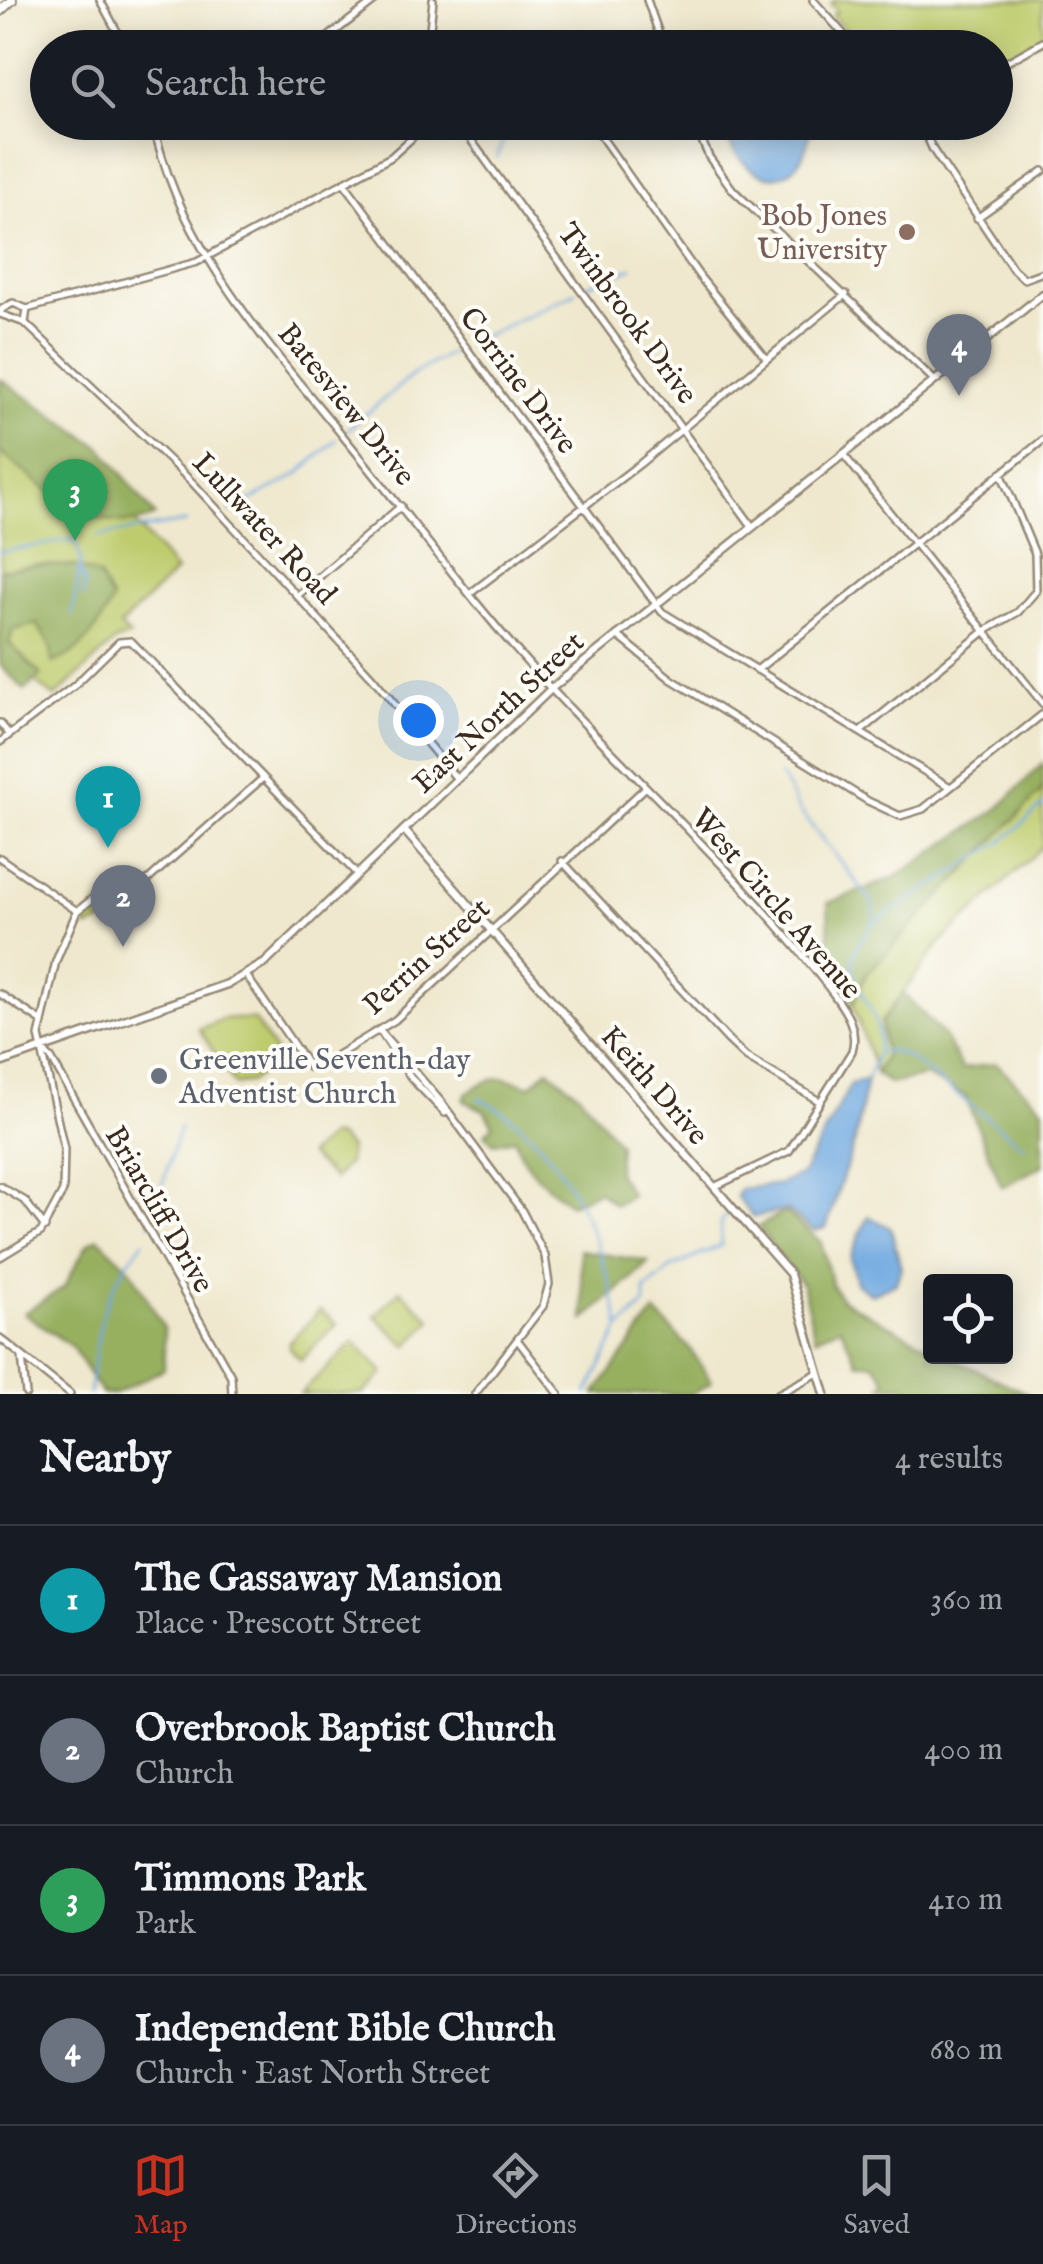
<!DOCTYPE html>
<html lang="en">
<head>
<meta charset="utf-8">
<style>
  body { margin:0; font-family:"IM FELL English",serif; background:#20242c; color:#f1f3f6 }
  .controls { position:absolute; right:30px; bottom:30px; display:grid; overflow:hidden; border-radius:10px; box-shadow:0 5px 25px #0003 }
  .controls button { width:90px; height:90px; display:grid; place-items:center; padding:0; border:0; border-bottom:2px solid #363941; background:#171b24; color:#f1f3f6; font:50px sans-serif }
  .you { position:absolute; left:418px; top:720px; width:35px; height:35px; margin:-25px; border:8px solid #fff; border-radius:50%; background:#1a73e8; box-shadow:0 0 0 15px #1a73e833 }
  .badge { display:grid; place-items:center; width:65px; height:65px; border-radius:50%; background:#c8321e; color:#fff; font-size:32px; font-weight:700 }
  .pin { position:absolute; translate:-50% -82px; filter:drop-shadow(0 2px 5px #0008) }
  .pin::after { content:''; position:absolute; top:52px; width:35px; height:30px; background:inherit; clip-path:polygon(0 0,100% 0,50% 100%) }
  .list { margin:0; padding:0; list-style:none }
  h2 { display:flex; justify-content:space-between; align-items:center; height:130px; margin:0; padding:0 40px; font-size:42px }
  h2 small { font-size:32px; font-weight:400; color:#9ea1a6 }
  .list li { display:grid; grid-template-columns:65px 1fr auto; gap:30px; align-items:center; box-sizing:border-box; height:150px; padding:0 40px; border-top:2px solid #363941 }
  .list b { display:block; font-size:38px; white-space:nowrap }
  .list p { margin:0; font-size:32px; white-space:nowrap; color:#9ea1a6 }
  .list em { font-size:32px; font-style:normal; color:#9ea1a6 }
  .icon { flex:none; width:55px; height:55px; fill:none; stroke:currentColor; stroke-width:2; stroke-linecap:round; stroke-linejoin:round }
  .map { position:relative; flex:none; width:1043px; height:1394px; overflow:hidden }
  .search { position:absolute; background:#171b24; box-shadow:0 5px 25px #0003; left:30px; right:30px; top:30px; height:110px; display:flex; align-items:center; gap:25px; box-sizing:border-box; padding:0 35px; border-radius:55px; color:#9ea1a6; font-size:38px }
  .sheet { height:730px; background:#171b24 }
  nav { display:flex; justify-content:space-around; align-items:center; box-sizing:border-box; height:140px; border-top:2px solid #363941; background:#171b24; font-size:28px; color:#9ea1a6 }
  nav a { display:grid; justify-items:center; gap:5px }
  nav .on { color:#c8321e }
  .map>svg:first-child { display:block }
</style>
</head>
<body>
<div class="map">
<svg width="1043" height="1394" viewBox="0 0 1043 1394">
  <rect width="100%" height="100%" fill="#fdfcf7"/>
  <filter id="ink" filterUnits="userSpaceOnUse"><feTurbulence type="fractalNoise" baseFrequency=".01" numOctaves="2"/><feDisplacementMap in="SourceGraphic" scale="20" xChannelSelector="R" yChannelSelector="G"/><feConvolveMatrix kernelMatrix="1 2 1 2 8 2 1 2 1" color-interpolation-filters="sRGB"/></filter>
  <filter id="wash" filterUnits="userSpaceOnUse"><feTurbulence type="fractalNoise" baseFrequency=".0048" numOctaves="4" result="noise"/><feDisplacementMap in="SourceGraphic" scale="40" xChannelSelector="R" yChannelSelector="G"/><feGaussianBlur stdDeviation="2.25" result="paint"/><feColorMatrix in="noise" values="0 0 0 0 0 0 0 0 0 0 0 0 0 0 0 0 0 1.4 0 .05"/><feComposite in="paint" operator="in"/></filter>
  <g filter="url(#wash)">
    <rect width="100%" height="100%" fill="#efe8ce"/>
    <!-- green -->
    <path fill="#bfcc6e" stroke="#7d7b46" stroke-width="2.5" d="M 834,0 L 1043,0 L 1043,38 L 996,64 L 996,48 L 863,47 L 832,16 L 837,11 L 831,4 Z
      M 0,389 L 126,512 L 176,571 L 120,626 L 130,636 L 114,642 L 55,697 L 0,655 Z
      M 1043,789 L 1043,846 L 940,943 L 881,1022 L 885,1056 L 876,1074 L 853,1005 L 866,974 Z
      M 119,897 L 126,911 L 88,928 L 85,922 L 97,906 Z
      M 225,1018 L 254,1020 L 281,1061 L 251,1081 L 235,1085 L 199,1029 Z
      M 330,1136 L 339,1138 L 349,1148 L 348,1163 L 334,1179 L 308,1155 Z
      M 400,1290 L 432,1320 L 407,1346 L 375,1316 Z
      M 320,1310 L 337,1324 L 301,1360 L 289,1348 L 289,1342 Z
      M 354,1342 L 384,1373 L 363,1394 L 300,1394 Z"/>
    <!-- forest -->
    <path fill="#97b061" stroke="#696d40" stroke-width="2.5" d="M 0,379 L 102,448 L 155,516 C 101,543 39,483 0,452 Z
      M 35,565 L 75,566 L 99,576 L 112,601 C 98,629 82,653 52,663 L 51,647 L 37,624 L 13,630 L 9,643 L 41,675 L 25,690 L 0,666 L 0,570 Z
      M 1043,763 L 1043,789 L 866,974 L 853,1005 L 829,962 L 828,903 L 894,878 L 998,809 Z
      M 903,993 L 944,1036 L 962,1069 L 996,1063 L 1043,1108 L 1043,1165 L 1002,1187 L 965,1096 L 925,1076 L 890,1084 L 876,1074 L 885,1056 L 881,1023 Z
      M 548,1069 L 581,1096 L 619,1144 L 617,1172 L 631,1195 L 615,1205 L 598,1191 L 570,1204 C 545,1185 525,1170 515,1139 L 494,1143 L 485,1134 L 493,1125 L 484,1110 L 464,1101 L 466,1094 C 492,1075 500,1074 530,1086 Z
      M 785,1212 L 821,1242 L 832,1285 L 841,1299 L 930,1347 L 930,1356 L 949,1357 L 1028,1394 L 911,1394 L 907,1386 L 882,1386 L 886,1380 L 874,1363 L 858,1363 L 840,1327 L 815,1338 L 802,1284 L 758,1227 Z
      M 98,1238 L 131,1270 L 164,1328 L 164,1369 L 115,1394 L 102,1394 L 72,1347 L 24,1313 L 64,1287 L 87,1245 Z
      M 580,1250 L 649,1262 L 584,1320 Z
      M 655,1312 L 690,1349 L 712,1382 L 692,1394 L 595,1394 Z"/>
    <!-- water -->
    <path fill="#70a9e0" stroke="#566a7f" stroke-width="2.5" d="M 721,123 L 811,123 C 803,201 741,188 721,123 Z
      M 867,1079 L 855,1140 L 826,1228 L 814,1231 L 787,1210 L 753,1217 L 736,1196 L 741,1189 L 780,1184 L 802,1174 L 851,1084 Z
      M 868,1216 L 891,1228 L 901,1268 L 896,1283 L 871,1294 L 856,1283 L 850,1258 Z"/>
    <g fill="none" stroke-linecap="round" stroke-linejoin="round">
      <!-- stream -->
      <path stroke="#70a9e0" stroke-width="2.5" d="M 497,157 L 510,123
        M 585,286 L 632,268
        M 470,343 L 576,292
        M 347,430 L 415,373 L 452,352
        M 230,512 L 297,475 L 336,440
        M 97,536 L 186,522
        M 0,552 L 77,539
        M 79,571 L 85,582 L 83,596
        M 72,615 L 81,560 L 75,540
        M 780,775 L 800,811 L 873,903 L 874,921
        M 879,1052 L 890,1050 L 908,1057 L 1024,1146
        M 867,1079 C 873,1063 881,1050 878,1032 C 869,983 828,979 874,922 L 1003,841 L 1043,805
        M 478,1098 C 563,1135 603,1243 620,1328
        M 150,1224 L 180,1127
        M 89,1394 C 101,1324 97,1300 143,1242
        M 587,1394 L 620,1328 L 645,1304 L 645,1290 L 671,1268 L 722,1245 L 720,1223 L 727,1214"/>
    </g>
  </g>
  <g filter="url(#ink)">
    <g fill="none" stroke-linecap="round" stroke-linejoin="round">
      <!-- minor casing -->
      <g stroke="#958976" stroke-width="10">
        <path id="minor" d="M 100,0 L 126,48
          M 647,0 L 664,48
          M 813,0 L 856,48
          M 314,48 L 376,0
          M 428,48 L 433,0
          M 996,68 L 1043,42
          M 153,122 C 179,248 268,344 347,441 C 412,520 474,605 543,680 C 637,782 753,887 835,996 C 847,1013 858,1030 852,1051 L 789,1151 L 714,1187
          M 443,122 L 463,129 L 472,122
          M 591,122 L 700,277 L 767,359
          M 694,122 L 709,157 L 733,190 L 934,380
          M 920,122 L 933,150 L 1013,269 L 1024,279 L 1043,272
          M 153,127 L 169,122
          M 463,129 L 752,526
          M 345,184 L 662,612 L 950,787
          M 977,218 L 1043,171
          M 27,309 L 25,323 L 192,482 L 372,677 L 457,779
          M 25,323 L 0,314 L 2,309 L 13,303 L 27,309 L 197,262 L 391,157 L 412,138 L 419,122
          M 843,454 L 1043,704
          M 472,592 L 641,463 L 846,294
          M 298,595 L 401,506
          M 617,635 L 671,679 L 868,801 L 900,816 L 923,809 L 1043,714
          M 757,670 L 1043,440
          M 0,723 L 9,734
          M 860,732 L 985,631 L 1018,612 L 1036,591 L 1035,554 L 1001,473
          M 0,742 L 74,686 L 119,642 L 131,641 L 357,874
          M 0,858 L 77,911
          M 562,861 L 728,1040 L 746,1057 L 819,1101
          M 246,975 L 309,1067 L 323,1064 L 395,1020 L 645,788
          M 0,994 L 41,1021
          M 380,1031 L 442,1103 L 522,1211 L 545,1256 L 549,1284 L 543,1306 L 475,1394
          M 381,1032 L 412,1079 L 445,1113
          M 41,1049 L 51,1058 L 231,1376 L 232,1394
          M 0,1186 L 25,1201 L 45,1227
          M 0,1257 L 41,1232 L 63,1191 L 64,1149 L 39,1036 L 56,961 L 77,911 L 99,894 L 141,886 L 263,778
          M 0,1338 L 70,1394
          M 519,1342 L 559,1394
          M 22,1357 L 26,1394
          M 778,1394 L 818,1373"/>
      </g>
      <!-- tertiary casing -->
      <g stroke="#958976" stroke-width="11">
        <path id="tertiary" d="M 404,830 L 790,1274 L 825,1394"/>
      </g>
      <!-- secondary casing -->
      <g stroke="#958976" stroke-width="11">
        <path id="secondary" d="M 0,1063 L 230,983 L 265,963 L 552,688 L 1043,294"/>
      </g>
      <!-- primary casing -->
      <g stroke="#958976" stroke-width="12">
        <path id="primary" d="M 0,11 L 12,0"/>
      </g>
      <!-- minor -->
      <use href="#minor" stroke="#fff" stroke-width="5"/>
      <!-- tertiary -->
      <use href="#tertiary" stroke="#fff" stroke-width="6"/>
      <!-- secondary -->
      <use href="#secondary" stroke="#fff" stroke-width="6"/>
      <!-- primary -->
      <use href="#primary" stroke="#fff" stroke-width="8"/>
    </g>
  </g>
  <!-- markers -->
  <circle fill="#8d6e63" stroke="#fdfcf7" stroke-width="4" cx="907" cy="232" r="10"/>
  <circle fill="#6b7280" stroke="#fdfcf7" stroke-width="4" cx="159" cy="1076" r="10"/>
  <g text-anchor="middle" stroke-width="8" stroke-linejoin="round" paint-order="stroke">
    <!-- education labels -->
    <g font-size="30" fill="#785e54" stroke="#fdfcf7" text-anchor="end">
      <text x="887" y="225">Bob Jones<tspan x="887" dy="34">University</tspan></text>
    </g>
    <!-- street labels -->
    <g font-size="30" fill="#3b2a1e" stroke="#fdfcf7">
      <text transform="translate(628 313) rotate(54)" y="10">Twinbrook Drive</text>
      <text transform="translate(519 380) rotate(53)" y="10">Corrine Drive</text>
      <text transform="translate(347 404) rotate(51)" y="10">Batesview Drive</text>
      <text transform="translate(265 528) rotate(47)" y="10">Lullwater Road</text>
      <text transform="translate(498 712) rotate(-43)" y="10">East North Street</text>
      <text transform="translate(777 903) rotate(49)" y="10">West Circle Avenue</text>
      <text transform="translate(426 956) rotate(-42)" y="10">Perrin Street</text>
      <text transform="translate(655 1085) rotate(49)" y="10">Keith Drive</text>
      <text transform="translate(160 1209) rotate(60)" y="10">Briarcliff Drive</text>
    </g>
    <!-- worship labels -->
    <g font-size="30" fill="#5b616d" stroke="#fdfcf7" text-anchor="start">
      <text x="179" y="1069">Greenville Seventh-day<tspan x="179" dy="34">Adventist Church</tspan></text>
    </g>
  </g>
</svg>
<div class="controls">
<button><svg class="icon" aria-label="locate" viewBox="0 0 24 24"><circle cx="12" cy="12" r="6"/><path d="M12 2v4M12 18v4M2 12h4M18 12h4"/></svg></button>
</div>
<div class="you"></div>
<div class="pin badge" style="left:108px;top:848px;background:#0f9aa8">1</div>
<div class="pin badge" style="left:123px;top:947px;background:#6b7280">2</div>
<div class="pin badge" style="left:75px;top:541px;background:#2e9e5b">3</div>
<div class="pin badge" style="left:959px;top:396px;background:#6b7280">4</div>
<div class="search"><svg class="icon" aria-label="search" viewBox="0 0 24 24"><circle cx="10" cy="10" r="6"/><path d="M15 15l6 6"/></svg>Search here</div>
</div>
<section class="sheet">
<h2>Nearby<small>4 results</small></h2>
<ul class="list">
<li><span class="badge" style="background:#0f9aa8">1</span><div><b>The Gassaway Mansion</b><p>Place · Prescott Street</p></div><em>360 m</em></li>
<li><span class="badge" style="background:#6b7280">2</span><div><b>Overbrook Baptist Church</b><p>Church</p></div><em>400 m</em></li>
<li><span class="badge" style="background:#2e9e5b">3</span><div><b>Timmons Park</b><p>Park</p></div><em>410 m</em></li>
<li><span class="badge" style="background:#6b7280">4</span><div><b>Independent Bible Church</b><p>Church · East North Street</p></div><em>680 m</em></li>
</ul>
</section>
<nav>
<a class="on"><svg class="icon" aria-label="map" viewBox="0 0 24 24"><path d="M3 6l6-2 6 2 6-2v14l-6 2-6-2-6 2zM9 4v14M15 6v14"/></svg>Map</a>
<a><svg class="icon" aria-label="directions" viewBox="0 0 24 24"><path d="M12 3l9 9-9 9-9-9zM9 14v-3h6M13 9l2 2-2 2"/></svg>Directions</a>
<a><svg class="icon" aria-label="saved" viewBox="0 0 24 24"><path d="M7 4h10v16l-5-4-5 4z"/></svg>Saved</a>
</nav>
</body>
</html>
